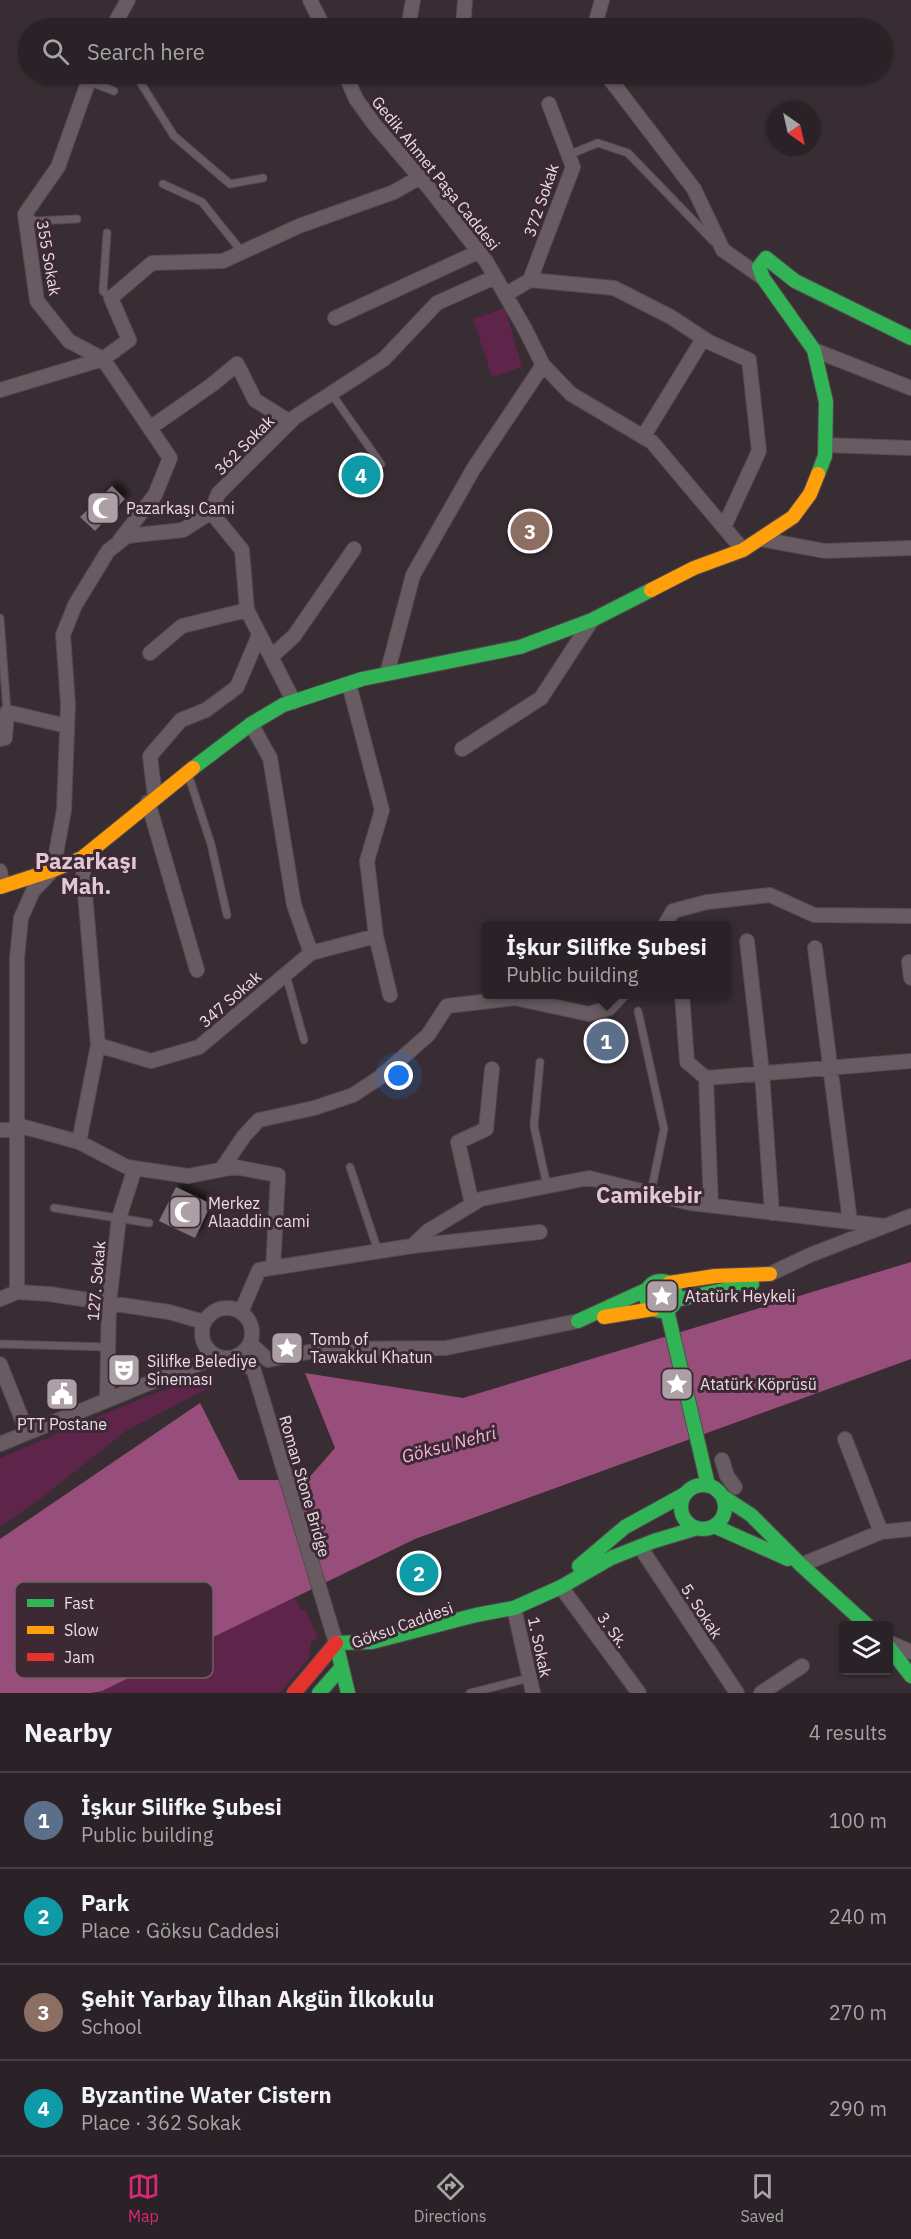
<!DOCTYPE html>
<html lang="en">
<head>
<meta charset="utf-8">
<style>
  body { margin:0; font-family:"IBM Plex Sans",sans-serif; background:#362f32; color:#f1f3f6 }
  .controls { position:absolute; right:18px; bottom:18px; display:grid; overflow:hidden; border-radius:6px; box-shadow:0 2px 4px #0004 }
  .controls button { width:54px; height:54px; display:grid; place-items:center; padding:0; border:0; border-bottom:2px solid #463f43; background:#2a2226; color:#f1f3f6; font:30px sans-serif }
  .compass { position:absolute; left:767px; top:102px; width:54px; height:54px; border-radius:50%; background:#2a2226; box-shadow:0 2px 4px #0004; rotate:146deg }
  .you { position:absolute; left:399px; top:1076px; width:21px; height:21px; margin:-15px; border:4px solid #fff; border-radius:50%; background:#1a73e8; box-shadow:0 0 0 9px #1a73e833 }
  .badge { display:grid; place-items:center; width:39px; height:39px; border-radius:50%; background:#db2777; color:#fff; font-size:20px; font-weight:700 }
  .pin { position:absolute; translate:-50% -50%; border:3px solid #fff; box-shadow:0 2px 6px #0006 }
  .popup { position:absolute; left:482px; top:921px; width:249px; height:78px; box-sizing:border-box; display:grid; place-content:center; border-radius:6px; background:#2a2226; filter:drop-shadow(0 2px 4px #0005); font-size:20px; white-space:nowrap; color:#a5a4a7 }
  .popup b { font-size:22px; color:#f1f3f6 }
  .popup::after { content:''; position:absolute; left:50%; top:100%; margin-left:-12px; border:12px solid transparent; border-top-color:#2a2226 }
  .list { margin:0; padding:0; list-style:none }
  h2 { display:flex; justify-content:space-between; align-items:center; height:78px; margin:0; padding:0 24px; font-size:26px }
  h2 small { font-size:20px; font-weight:400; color:#a5a4a7 }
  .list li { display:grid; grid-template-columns:39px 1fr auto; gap:18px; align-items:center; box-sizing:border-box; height:96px; padding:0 24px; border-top:2px solid #463f43 }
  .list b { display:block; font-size:22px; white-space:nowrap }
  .list p { margin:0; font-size:20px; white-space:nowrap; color:#a5a4a7 }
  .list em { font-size:20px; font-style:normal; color:#a5a4a7 }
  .icon { flex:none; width:33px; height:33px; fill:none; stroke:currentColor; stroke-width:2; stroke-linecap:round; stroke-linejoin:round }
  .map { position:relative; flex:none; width:911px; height:1693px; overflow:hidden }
  .search { position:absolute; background:#2a2226; box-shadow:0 2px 4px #0004; left:18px; right:18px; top:18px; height:66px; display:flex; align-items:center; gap:15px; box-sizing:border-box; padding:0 21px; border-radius:33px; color:#a5a4a7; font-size:22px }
  .sheet { height:462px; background:#2a2226 }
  nav { display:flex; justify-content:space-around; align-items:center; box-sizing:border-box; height:84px; border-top:2px solid #463f43; background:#2a2226; font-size:16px; color:#a5a4a7 }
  nav a { display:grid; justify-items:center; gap:3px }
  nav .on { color:#db2777 }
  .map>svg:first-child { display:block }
</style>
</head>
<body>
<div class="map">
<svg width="911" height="1693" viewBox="0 0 911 1693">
  <defs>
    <filter id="shadow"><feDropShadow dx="5.5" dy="-5.5" stdDeviation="3" flood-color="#0009"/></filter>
  </defs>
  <rect width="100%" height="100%" fill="#382d33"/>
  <!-- green -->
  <path fill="#5e2449" d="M 505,308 L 522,367 L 492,377 L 473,319 Z
    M 211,1376 L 213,1386 L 127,1430 L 44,1496 L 0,1527 L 0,1458 L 155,1393 Z
    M 295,1597 L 301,1611 L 305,1609 L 318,1638 L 311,1642 L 309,1658 L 280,1693 L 91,1693 L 102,1691 Z"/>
  <!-- water -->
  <path fill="#984e7b" d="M 911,1262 L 911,1359 L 415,1539 L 102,1691 L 91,1693 L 0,1693 L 0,1539 L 200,1403 L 239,1480 L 307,1480 L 335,1448 L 305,1373 L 463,1398 Z"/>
  <!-- building -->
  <path fill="#7a7076" filter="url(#shadow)" d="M 112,486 L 125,499 L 95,531 L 80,517 Z
    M 176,1187 L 211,1204 L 195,1238 L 159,1221 Z"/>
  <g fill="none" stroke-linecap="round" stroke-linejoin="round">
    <!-- lane casing -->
    <g stroke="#544a4f" stroke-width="9">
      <path id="lane" d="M 115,24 L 132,28
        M 293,28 L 309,25
        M 135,74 L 174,136 L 230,184 L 263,178
        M 88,81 L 114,91
        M 568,155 L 598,143 L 628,153 L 714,242
        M 163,184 L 202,202 L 242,252
        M 25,214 L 35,221 L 77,219
        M 107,233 L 103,291 L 111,298
        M 331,393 L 381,464
        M 0,618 L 7,712
        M 188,774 L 211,844 L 227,915
        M 286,975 L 304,1040
        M 638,1011 L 664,1129 L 651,1192
        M 540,1062 L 534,1126 L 547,1186
        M 350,1167 L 378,1251
        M 54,1208 L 149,1223
        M 0,1344 L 108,1347
        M 470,1693 L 529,1678"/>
    </g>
    <!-- street casing -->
    <g stroke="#544a4f" stroke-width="16">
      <path id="street" d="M 310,0 L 324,28
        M 112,28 L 128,0
        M 408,28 L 413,0
        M 463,28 L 465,0
        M 594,28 L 602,0
        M 91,74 L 58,167 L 25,214 L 37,301 L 69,341 L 103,359 L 170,458 L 155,495 L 120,540
        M 345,74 L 356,99 L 374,124 L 429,188 L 486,261 L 525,329 L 543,365 L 571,394 L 652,442 L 743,550
        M 606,74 L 694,189 L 723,250 L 763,278
        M 530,280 L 614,288 L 671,317 L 709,342 L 749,360 L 759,451 L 724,527
        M 505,295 L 530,280 L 573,167 L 549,104
        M 335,318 L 478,252
        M 814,350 L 911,388
        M 0,390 L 103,359 L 129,340 L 111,298 L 152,263 L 223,261 L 299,226 L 394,192 L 420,177
        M 150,428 L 213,384 L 237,364 L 255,400 L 290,422
        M 643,437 L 703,339
        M 825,445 L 911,448
        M 211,512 L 242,550 L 247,610 L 294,702
        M 760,539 L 825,551 L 911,548
        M 150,653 L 182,626 L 247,610
        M 271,657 L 294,636 L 354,549
        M 387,674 L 413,575 L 474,468 L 543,365
        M 349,684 L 382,810 L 367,861 L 376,936 L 390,995
        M 251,724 L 270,758 L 294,905 L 311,953
        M 0,739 L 5,738 L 7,712 L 67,726
        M 462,749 L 541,698 L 592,620
        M 155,797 L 150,756 L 181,720 L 206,710 L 237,687 L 259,635
        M 148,802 L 197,970
        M 0,871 L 3,886
        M 664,926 L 673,911 L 707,902 L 770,895 L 814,915 L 911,916
        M 747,941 L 762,1073 L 772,1213
        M 815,948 L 850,1222
        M 909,962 L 911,978
        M 682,994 L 687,1062 L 706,1078 L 711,1205
        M 98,1045 L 151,1061 L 199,1047 L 311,953 L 376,936
        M 706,1078 L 911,1061
        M 17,1125 L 79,1142 L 127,1167 L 188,1176 L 235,1167 L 278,1175 L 273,1268
        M 0,1130 L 17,1130
        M 79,1142 L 98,1045 L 82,858
        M 221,1170 L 244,1136 L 259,1120 L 314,1108 L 353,1095 L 379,1078 L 428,1035 L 447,1006 L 515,998 L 589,1014 L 609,1008 L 622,994
        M 472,1204 L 458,1142 L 486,1129 L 492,1069
        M 412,1246 L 540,1232
        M 770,1274 L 810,1255 L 911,1216
        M 17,1292 L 17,958 L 21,918 L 33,891 L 53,870 L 64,810 L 68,704 L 63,635 L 75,605 L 108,551 L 127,536 L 183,530 L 211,512 L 218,494 L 295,417 L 384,359 L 437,303 L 495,277
        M 0,1299 L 17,1292 L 49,1294 L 169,1312 L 204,1322
        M202 1333a25 25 0 1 1 50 0a25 25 0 1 1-50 0Z
        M 241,1312 L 259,1270 L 412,1246 L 428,1231 L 481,1199 L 589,1178 L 690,1203 L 885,1226
        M 250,1343 L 268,1360 L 324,1349 L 446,1348 L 578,1321
        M 238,1355 L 254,1371 L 336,1643
        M 0,1364 L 27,1432
        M 107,1400 L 109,1303 L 119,1218 L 135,1168
        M 845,1439 L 881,1532
        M 0,1444 L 176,1372 L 219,1357
        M 722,1460 L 727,1476 L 735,1487
        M 640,1547 L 737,1693
        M 801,1565 L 881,1532 L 911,1529
        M 561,1587 L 639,1693
        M 514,1608 L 533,1693
        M 888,1642 L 911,1652
        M 761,1693 L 802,1666"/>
    </g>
    <!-- fast casing -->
    <g stroke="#544a4f" stroke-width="16">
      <path id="fast" d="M 818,474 L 825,456 L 826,402 L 814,350 L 763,278 L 759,267 L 766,258 L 795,281 L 911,338
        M 193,768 L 251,724 L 283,705 L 362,679 L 520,647 L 592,620 L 651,590
        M646 1296a15 15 0 1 1 30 0a15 15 0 1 1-30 0Z
        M 676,1300 L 752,1284
        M 667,1310 L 708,1485
        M 578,1321 L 648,1289
        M681 1507a22 22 0 1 1 44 0a22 22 0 1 1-44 0Z
        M 722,1496 L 751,1515 L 801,1565 L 868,1626
        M 714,1526 L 788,1559
        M 579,1566 L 625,1527 L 685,1494
        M 888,1646 L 911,1676
        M 319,1693 L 341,1668
        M 348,1693 L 336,1643 L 372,1642 L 476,1615 L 514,1608 L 561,1587 L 611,1558 L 654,1541 L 697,1528"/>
    </g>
    <!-- slow casing -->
    <g stroke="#544a4f" stroke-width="16">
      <path id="slow" d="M 651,590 L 694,568 L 743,550 L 793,517 L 810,494 L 818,474
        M 0,887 L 53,870 L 82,858 L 193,768
        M 669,1283 L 715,1276 L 770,1274
        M 604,1317 L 653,1309"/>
    </g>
    <!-- jam casing -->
    <g stroke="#544a4f" stroke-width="16">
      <path id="jam" d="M 294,1693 L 336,1643"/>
    </g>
    <!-- lane -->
    <use href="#lane" stroke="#685b62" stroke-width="7"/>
    <!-- street -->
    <use href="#street" stroke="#685b62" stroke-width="14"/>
    <!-- fast -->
    <use href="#fast" stroke="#30b455" stroke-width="14"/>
    <!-- slow -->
    <use href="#slow" stroke="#ff9f0a" stroke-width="14"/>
    <!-- jam -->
    <use href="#jam" stroke="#e5322d" stroke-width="14"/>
  </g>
  <!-- icons -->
  <defs>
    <g id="mosque-square" transform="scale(1.725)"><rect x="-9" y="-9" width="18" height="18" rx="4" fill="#ac9fa6" stroke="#3c2934"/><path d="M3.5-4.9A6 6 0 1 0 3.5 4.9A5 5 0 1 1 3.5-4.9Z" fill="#fff"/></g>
    <g id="sight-square" transform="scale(1.725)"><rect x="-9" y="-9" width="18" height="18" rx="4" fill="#ac9fa6" stroke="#3c2934"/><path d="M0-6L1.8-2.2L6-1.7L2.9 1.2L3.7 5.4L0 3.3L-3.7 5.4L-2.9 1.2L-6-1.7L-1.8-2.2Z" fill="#fff"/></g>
    <g id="theatre-square" transform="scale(1.725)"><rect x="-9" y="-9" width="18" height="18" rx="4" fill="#ac9fa6" stroke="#3c2934"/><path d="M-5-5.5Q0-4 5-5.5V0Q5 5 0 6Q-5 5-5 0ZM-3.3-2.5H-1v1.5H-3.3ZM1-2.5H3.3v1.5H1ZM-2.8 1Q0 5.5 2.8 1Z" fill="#fff"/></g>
    <g id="civic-square" transform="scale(1.725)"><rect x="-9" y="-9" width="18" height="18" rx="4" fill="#ac9fa6" stroke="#3c2934"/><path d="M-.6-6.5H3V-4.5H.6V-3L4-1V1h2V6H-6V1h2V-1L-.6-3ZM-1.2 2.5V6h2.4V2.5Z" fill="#fff"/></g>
  </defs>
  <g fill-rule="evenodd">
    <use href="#mosque-square" x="103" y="508"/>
    <use href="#mosque-square" x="185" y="1212"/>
    <use href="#sight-square" x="662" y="1296"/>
    <use href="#sight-square" x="287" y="1348"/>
    <use href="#theatre-square" x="124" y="1370"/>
    <use href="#sight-square" x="677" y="1384"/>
    <use href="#civic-square" x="62" y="1394"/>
  </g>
  <g text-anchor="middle" stroke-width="6" stroke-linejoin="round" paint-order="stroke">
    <!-- street labels -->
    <g font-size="16" fill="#eadde4" stroke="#3c2934">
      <text transform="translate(436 173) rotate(51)" y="6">Gedik Ahmet Paşa Caddesi</text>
      <text transform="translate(541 200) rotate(-71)" y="6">372 Sokak</text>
      <text transform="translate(49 258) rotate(80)" y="6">355 Sokak</text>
      <text transform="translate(244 445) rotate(-45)" y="6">362 Sokak</text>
      <text transform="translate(230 999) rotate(-41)" y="6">347 Sokak</text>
      <text transform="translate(96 1281) rotate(-85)" y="6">127. Sokak</text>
      <text transform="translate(305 1486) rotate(74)" y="6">Roman Stone Bridge</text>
      <text transform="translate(702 1611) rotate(57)" y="6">5. Sokak</text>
      <text transform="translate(402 1625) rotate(-20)" y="6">Göksu Caddesi</text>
      <text transform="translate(613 1630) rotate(54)" y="6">3. Sk.</text>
      <text transform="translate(540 1647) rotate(78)" y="6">1. Sokak</text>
    </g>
    <!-- poi labels -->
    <g font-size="16" fill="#eadde4" stroke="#3c2934" text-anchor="start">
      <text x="126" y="514">Pazarkaşı Cami</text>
      <text x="208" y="1209">Merkez<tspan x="208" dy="18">Alaaddin cami</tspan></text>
      <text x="685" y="1302">Atatürk Heykeli</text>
      <text x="310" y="1345">Tomb of<tspan x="310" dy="18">Tawakkul Khatun</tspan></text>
      <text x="147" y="1367">Silifke Belediye<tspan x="147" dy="18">Sineması</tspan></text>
      <text x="700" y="1390">Atatürk Köprüsü</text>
      <text x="62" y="1430" text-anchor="middle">PTT Postane</text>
    </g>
    <!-- water labels -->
    <g font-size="18" font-style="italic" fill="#f5b2d8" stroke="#3c2934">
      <text transform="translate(449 1445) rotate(-15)" y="6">Göksu Nehri</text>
    </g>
    <!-- district labels -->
    <g font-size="22" font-weight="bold" fill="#e2c8d6" stroke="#3c2934">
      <text x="86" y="869">Pazarkaşı<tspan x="86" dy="25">Mah.</tspan></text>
      <text x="649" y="1203">Camikebir</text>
    </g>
  </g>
  <!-- legend -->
  <rect x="15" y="1582" width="198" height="96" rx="9" fill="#3c2934" stroke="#705f69" stroke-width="1.5"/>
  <rect x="27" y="1599" width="27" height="8" fill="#30b455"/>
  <rect x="27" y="1626" width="27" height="8" fill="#ff9f0a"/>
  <rect x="27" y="1653" width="27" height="8" fill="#e5322d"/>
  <g font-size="16" fill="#eadde4">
    <text x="64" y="1609">Fast</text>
    <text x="64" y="1636">Slow</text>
    <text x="64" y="1663">Jam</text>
  </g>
</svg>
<div class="controls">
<button><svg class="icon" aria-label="layers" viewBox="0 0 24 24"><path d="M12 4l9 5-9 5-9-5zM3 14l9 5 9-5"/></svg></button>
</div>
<svg class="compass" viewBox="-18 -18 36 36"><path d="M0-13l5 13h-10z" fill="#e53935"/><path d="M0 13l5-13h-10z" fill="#a5a4a7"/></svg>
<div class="you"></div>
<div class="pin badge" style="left:606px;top:1041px;background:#5c6f8a">1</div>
<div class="popup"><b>İşkur Silifke Şubesi</b>Public building</div>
<div class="pin badge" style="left:419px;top:1573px;background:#0f9aa8">2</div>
<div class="pin badge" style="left:530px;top:531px;background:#8d6e63">3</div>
<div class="pin badge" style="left:361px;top:475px;background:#0f9aa8">4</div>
<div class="search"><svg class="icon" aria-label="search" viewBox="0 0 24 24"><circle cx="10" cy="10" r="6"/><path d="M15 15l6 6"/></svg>Search here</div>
</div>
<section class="sheet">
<h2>Nearby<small>4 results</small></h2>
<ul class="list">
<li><span class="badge" style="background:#5c6f8a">1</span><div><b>İşkur Silifke Şubesi</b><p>Public building</p></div><em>100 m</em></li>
<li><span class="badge" style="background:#0f9aa8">2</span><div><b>Park</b><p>Place · Göksu Caddesi</p></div><em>240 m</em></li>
<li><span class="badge" style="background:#8d6e63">3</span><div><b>Şehit Yarbay İlhan Akgün İlkokulu</b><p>School</p></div><em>270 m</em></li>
<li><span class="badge" style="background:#0f9aa8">4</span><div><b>Byzantine Water Cistern</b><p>Place · 362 Sokak</p></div><em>290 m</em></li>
</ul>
</section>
<nav>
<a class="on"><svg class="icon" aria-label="map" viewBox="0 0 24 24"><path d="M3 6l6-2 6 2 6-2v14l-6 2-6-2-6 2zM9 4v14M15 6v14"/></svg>Map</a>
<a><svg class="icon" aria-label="directions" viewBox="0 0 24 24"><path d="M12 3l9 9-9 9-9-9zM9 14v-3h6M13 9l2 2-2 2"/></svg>Directions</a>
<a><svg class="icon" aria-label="saved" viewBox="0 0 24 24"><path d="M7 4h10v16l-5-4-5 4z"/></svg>Saved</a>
</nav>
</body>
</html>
